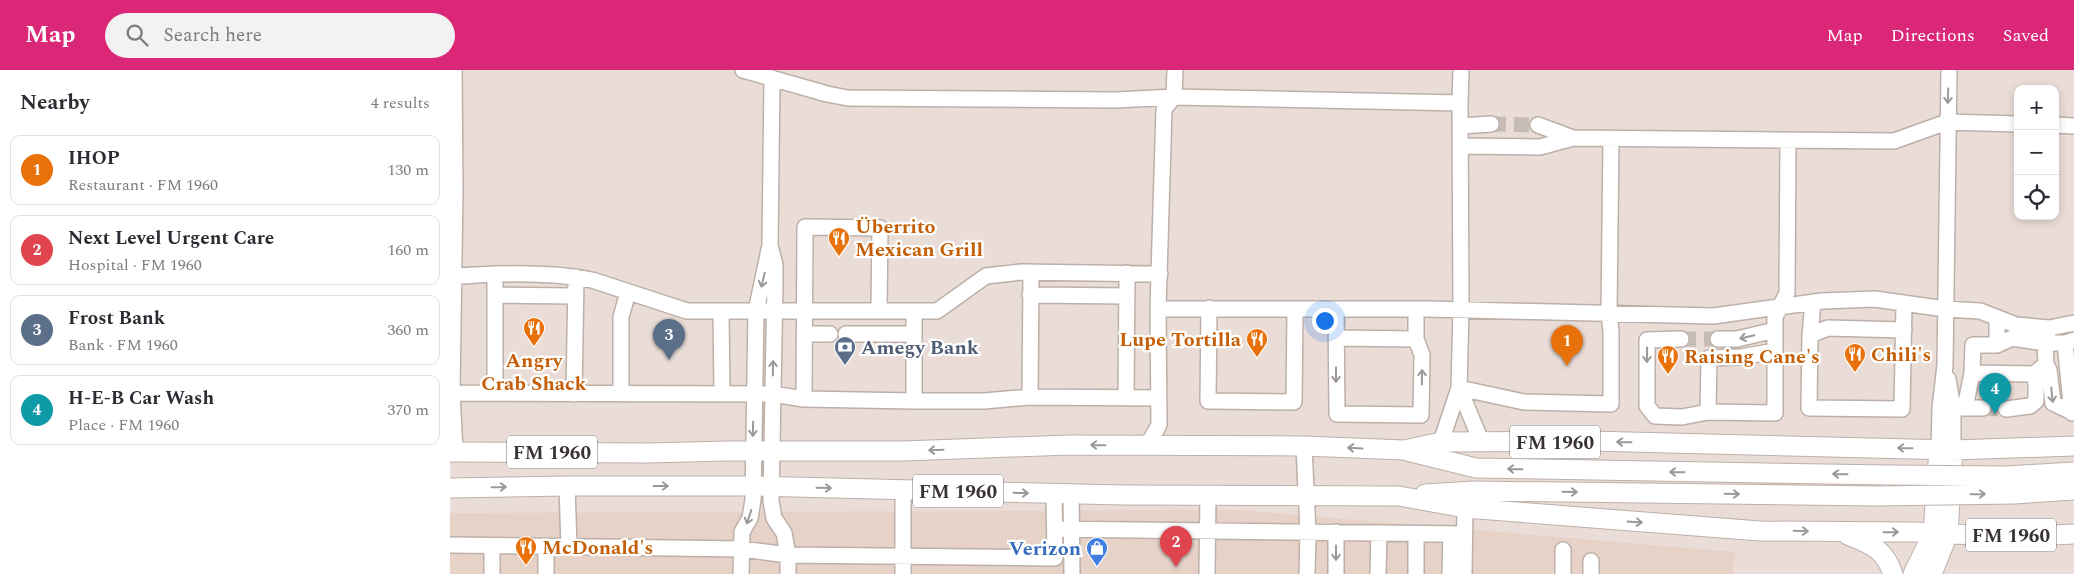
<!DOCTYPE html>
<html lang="en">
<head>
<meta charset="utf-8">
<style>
  body { margin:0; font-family:Spectral,serif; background:#f2f2f3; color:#2b2b33 }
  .controls { position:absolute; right:15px; top:15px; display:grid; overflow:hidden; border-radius:10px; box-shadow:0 2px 8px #0003 }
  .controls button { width:45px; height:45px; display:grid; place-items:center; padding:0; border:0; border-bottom:1px solid #e1e1e2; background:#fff; color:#2b2b33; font:25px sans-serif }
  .you { position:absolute; left:874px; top:250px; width:18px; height:18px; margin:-12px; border:4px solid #fff; border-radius:50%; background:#1a73e8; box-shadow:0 0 0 8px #1a73e833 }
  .badge { display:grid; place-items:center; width:32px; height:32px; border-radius:50%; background:#db2777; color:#fff; font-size:16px; font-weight:700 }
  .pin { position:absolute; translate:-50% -41px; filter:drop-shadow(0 1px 2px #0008) }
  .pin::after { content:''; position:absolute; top:26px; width:18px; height:15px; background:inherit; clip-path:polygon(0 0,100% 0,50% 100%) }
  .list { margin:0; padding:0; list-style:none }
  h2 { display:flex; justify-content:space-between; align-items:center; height:65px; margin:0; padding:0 20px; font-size:21px }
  h2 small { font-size:16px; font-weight:400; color:#7c7c81 }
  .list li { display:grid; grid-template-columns:32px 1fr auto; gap:15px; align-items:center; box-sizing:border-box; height:70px; margin:0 10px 10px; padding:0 10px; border:1px solid #e1e1e2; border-radius:10px }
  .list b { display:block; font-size:19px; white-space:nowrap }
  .list p { margin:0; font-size:16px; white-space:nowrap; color:#7c7c81 }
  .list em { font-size:16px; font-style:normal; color:#7c7c81 }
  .icon { flex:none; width:28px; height:28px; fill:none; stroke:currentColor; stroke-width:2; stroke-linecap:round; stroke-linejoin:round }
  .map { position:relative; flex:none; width:1624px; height:504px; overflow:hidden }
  header { display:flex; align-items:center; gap:30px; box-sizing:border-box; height:70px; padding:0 25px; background:#db2777; color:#fff }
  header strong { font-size:24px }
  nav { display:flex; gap:28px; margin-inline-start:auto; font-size:18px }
  .search { width:350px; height:45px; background:#f2f2f3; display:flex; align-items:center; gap:12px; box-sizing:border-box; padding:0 18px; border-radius:28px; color:#7c7c81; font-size:19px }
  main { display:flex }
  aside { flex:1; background:#fff }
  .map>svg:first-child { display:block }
</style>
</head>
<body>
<header>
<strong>Map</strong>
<div class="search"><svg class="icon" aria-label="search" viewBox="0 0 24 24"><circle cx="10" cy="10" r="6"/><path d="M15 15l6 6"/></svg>Search here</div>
<nav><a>Map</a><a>Directions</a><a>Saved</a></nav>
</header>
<main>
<aside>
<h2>Nearby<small>4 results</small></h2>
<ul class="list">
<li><span class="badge" style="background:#e8710a">1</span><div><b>IHOP</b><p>Restaurant · FM 1960</p></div><em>130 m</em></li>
<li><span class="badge" style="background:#e0444e">2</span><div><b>Next Level Urgent Care</b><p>Hospital · FM 1960</p></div><em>160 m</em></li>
<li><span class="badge" style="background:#5c6f8a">3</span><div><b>Frost Bank</b><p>Bank · FM 1960</p></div><em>360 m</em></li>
<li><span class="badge" style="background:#0f9aa8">4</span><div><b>H-E-B Car Wash</b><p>Place · FM 1960</p></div><em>370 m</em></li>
</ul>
</aside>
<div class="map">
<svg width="1624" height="504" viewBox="0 0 1624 504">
  <rect width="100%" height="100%" fill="#eaddd7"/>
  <!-- built -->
  <path fill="#e7d2c8" d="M 788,440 L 1285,482 L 1283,504 L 0,504 L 0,443 Z"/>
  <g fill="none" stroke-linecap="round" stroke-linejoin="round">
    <!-- minor-tunnel -->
    <path stroke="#c7bbb6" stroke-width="15" stroke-dasharray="15 8" stroke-linecap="butt" d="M 1041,54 L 1088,55
      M 1231,269 L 1268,269
      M 1533,338 L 1556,339"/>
    <!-- minor casing -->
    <g stroke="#bcb0a9" stroke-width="18">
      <path id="minor" d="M 4,0 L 5,119 L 2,323 L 5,382
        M 293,0 L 377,24 L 398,28 L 666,30 L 724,27 L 1010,33 L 1011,240 L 1009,318 L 1074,332 L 1161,334 L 1161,262 L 1159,243 L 1161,69
        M 1010,33 L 1011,0
        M 1088,55 L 1123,68
        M 1605,55 L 1624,56
        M 1011,56 L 1041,54
        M 1011,76 L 1090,77 L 1123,68 L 1444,71 L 1497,52 L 1568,54
        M 320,175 L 322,8
        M 0,207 C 46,203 96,201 142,210 L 237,241 L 487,241 L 536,206 L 571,202 L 710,204
        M 45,225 L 126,226
        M 580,225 L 677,226
        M 759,238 L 758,331 L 844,332 L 845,239
        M 708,239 L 978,239 L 1263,246 L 1372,231 L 1425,229 L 1495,239 L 1530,241 L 1566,255 L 1599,258 L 1624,253
        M 886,239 L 887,344 L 971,345 L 972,285 L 966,269 L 966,239
        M 271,241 L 272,324
        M 464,241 L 464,331
        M 1547,248 L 1547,275 L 1523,275 L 1522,303 L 1584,304 L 1596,294 L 1595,273 L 1599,258
        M 1454,260 L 1378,258 L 1360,265 L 1359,338 L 1452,339 L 1454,234
        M 355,264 L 380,264
        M 396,264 L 464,264
        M 1360,265 L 1363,232
        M 886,268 L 966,269
        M 1231,269 L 1197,270 L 1197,336 L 1205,346 L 1232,347 L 1258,342
        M 1268,269 L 1287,269 L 1325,260
        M 1615,273 L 1622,343
        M 1547,275 L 1562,268 L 1595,273 L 1615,273 L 1624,270
        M 1325,281 L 1291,287 L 1259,288 L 1258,342 L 1325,343 L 1325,247 L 1337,223 L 1338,71
        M 1596,294 L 1599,300 L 1603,333 L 1624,343
        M 1498,309 L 1503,338 L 1503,380
        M 0,323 L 323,324 L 354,329 L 464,331 L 534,331 L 580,327 L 709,328
        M 45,323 L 45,205
        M 124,324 L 126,207
        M 171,324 L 171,247 L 178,222
        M 580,327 L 581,202
        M 676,328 L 677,203
        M 354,329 L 355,157 L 430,158 L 429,240
        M 1494,338 L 1515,338 L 1522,303
        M 1515,338 L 1533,338
        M 1556,339 L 1580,336 L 1586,331 L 1586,315 L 1584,304
        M 991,372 L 1009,318 L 1031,371
        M 697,376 L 709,355 L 708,239 L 714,39 L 724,27 L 725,0
        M 854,376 L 858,462 L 857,504
        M 1489,379 L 1490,338 L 1495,295 L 1499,0
        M 117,416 L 119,477
        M 621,424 L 622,504
        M 605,459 L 1014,464
        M 886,462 L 886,504
        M 0,475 L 292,479 L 338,485 L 605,488 L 604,423
        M 42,476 L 42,504
        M 1141,491 L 1141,504
        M 96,504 L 96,477
        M 291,504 L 292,462 L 300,448 L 303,430 L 306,241 L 320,175 L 325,195 L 325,213 L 321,431 L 324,448 L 334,463 L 338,485 L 338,504
        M 453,504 L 453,420
        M 757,504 L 758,425
        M 928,504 L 929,463
        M 966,504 L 966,464
        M 1000,504 L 1001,464
        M 1014,504 L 1015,438
        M 1113,504 L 1113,480"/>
    </g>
    <!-- major casing -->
    <g stroke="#bcb0a9" stroke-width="21">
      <path id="major" d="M 957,381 L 1026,398 L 1438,405
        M 0,382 L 198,383 L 277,381 L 454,381 L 619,375 L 854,376 L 954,380 L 991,372 L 1139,371 L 1503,380 L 1624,376
        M 0,418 L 117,416 L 303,416 L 673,425 L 949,426 L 1015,438 L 1310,461 L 1464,462 L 1498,464 L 1582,466 L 1624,464
        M 975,424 L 1024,421 L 1427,426
        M 1398,465 C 1421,475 1434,478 1443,504
        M 1463,504 L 1483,463 L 1489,379
        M 1482,504 L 1498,464 L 1503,380"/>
    </g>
    <!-- minor -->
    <use href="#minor" stroke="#fff" stroke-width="15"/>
    <!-- major -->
    <use href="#major" stroke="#fff" stroke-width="19"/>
    <!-- major-bridge casing -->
    <g stroke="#bcb0a9" stroke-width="21" stroke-linecap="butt">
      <path id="major-bridge" d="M 1438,405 L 1556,406 L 1624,402
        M 1427,426 L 1564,424 L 1624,420"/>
    </g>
    <!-- major-bridge -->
    <use href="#major-bridge" stroke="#fff" stroke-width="19"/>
  </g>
  <!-- one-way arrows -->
  <defs><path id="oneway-shaft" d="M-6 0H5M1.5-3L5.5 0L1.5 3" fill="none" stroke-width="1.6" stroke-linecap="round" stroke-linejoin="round" transform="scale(1.25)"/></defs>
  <g stroke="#9c9a98">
    <use href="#oneway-shaft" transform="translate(1498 26) rotate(92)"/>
    <use href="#oneway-shaft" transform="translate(313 210) rotate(103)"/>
    <use href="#oneway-shaft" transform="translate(1297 267) rotate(167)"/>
    <use href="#oneway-shaft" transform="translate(1197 285) rotate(91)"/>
    <use href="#oneway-shaft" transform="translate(323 298) rotate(-89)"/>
    <use href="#oneway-shaft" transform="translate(886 305) rotate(90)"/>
    <use href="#oneway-shaft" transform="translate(972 307) rotate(-89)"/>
    <use href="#oneway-shaft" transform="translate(1602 325) rotate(84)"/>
    <use href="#oneway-shaft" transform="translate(303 359) rotate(91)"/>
    <use href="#oneway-shaft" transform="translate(1174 372) rotate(-179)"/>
    <use href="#oneway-shaft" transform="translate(648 375) rotate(-179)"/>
    <use href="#oneway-shaft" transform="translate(905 378) rotate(-177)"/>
    <use href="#oneway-shaft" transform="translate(1455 378) rotate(-179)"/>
    <use href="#oneway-shaft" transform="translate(486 380) rotate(178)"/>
    <use href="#oneway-shaft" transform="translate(1065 399) rotate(-179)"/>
    <use href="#oneway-shaft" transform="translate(1227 402) rotate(-179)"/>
    <use href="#oneway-shaft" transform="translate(1390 404) rotate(-179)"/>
    <use href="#oneway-shaft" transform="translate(211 416)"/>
    <use href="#oneway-shaft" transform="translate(49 417) rotate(-1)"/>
    <use href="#oneway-shaft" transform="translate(374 418) rotate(1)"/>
    <use href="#oneway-shaft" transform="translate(1120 422) rotate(1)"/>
    <use href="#oneway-shaft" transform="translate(571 423) rotate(1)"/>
    <use href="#oneway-shaft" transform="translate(1282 424) rotate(1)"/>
    <use href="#oneway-shaft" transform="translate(1528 424) rotate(-1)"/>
    <use href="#oneway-shaft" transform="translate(299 447) rotate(108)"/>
    <use href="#oneway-shaft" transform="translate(1185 452) rotate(4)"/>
    <use href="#oneway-shaft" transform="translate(1351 461) rotate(2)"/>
    <use href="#oneway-shaft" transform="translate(1441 462) rotate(-1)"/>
    <use href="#oneway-shaft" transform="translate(886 483) rotate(90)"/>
  </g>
  <!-- icons -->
  <defs>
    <g id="restaurant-pin" transform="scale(1.125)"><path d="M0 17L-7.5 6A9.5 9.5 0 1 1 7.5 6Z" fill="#e8710a" stroke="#fff"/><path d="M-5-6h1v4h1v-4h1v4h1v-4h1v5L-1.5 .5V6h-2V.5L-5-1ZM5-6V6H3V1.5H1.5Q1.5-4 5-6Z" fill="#fff"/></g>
    <g id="bank-pin" transform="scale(1.125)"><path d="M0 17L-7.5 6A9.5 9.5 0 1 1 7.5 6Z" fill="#5c6f8a" stroke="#fff"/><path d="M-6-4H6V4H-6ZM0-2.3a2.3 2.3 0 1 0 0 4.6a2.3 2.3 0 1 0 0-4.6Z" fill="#fff"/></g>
    <g id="shop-pin" transform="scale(1.125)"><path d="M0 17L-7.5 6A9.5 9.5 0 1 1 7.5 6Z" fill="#3f7fe0" stroke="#fff"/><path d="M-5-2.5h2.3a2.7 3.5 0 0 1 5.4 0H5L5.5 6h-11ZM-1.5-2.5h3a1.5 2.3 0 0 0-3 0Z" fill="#fff"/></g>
  </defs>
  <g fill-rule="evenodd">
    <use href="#restaurant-pin" x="389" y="168"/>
    <use href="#restaurant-pin" x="84" y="258"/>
    <use href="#restaurant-pin" x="807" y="269"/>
    <use href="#bank-pin" x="395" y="277"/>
    <use href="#restaurant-pin" x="1405" y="284"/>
    <use href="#restaurant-pin" x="1218" y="286"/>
    <use href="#restaurant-pin" x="76" y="477"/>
    <use href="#shop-pin" x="647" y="478"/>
  </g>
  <g text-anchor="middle" stroke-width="4.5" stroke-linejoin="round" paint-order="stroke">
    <!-- shield labels -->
    <g fill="#fff" stroke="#747170" stroke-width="1">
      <rect x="1060" y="355.5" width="90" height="33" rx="4"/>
      <rect x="57" y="365.5" width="90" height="33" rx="4"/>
      <rect x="463" y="404.5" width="90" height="33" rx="4"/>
      <rect x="1516" y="448.5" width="90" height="33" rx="4"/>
    </g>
    <g font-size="19" font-weight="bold" fill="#393432">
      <text x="1105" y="379">FM 1960</text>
      <text x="102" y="389">FM 1960</text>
      <text x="508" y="428">FM 1960</text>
      <text x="1561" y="472">FM 1960</text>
    </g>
    <!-- food labels -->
    <g font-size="20" font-weight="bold" fill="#c56008" stroke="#fff" text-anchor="start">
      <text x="405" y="163">Überrito<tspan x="405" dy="23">Mexican Grill</tspan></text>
      <text x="791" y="276" text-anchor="end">Lupe Tortilla</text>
      <text x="1421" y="291">Chili's</text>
      <text x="1234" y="293">Raising Cane's</text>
      <text x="84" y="297" text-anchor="middle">Angry<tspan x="84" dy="23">Crab Shack</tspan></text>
      <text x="92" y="484">McDonald's</text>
    </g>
    <!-- service labels -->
    <g font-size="20" font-weight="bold" fill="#4e5e75" stroke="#fff" text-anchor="start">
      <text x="411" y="284">Amegy Bank</text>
    </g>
    <!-- shop labels -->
    <g font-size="20" font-weight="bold" fill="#366cbe" stroke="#fff" text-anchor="end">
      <text x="631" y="485">Verizon</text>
    </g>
  </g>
</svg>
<div class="controls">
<button>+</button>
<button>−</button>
<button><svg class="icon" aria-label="locate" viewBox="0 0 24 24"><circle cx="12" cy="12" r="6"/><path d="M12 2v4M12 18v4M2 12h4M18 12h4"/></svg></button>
</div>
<div class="you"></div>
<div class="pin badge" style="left:1117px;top:296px;background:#e8710a">1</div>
<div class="pin badge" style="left:726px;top:497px;background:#e0444e">2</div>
<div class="pin badge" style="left:219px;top:290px;background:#5c6f8a">3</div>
<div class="pin badge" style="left:1545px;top:344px;background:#0f9aa8">4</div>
</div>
</main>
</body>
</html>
